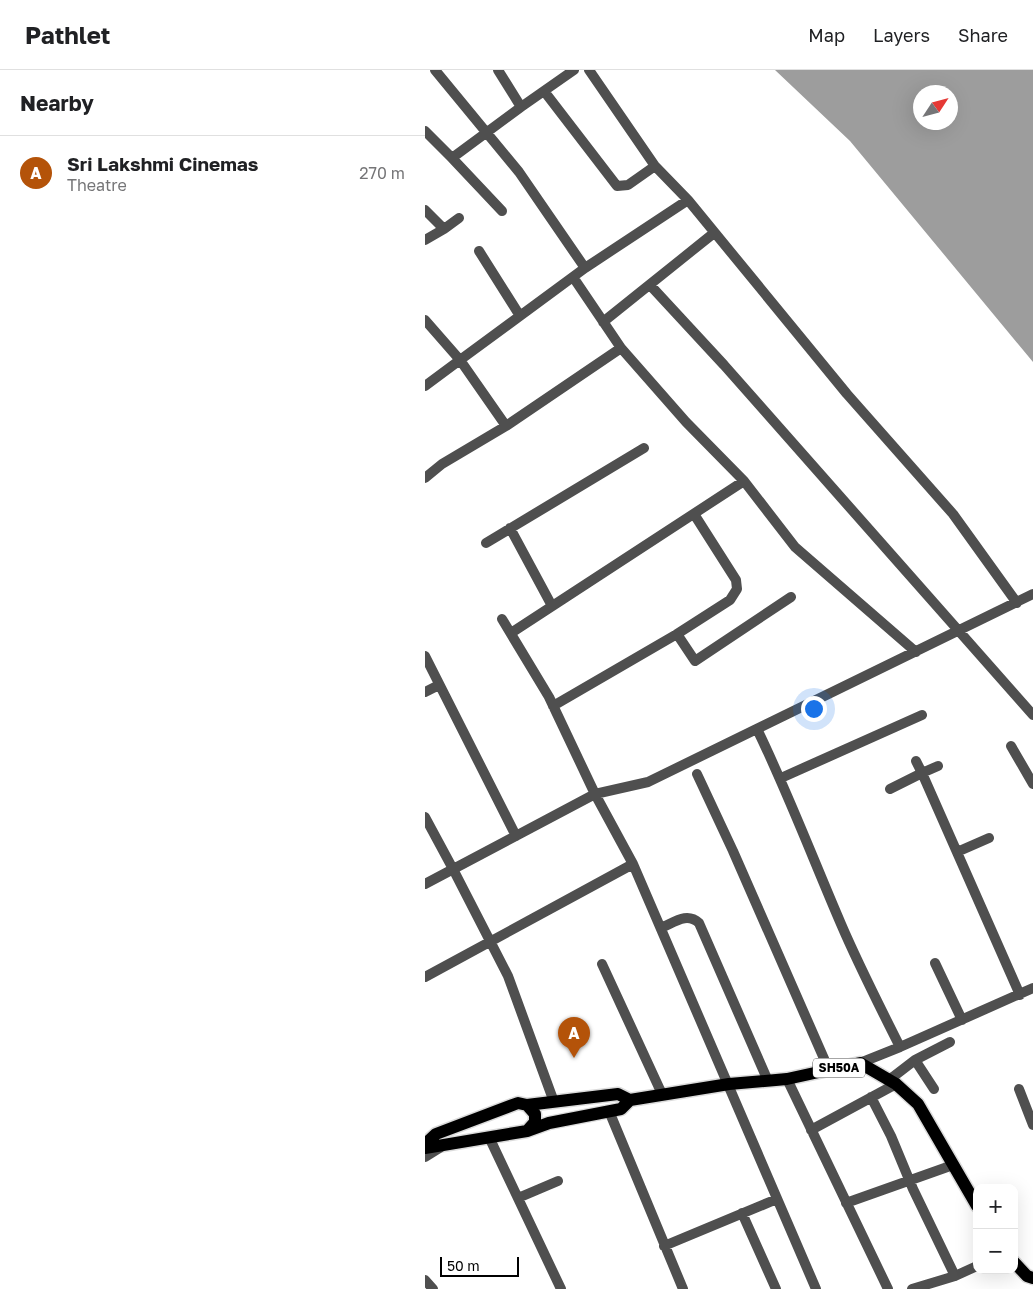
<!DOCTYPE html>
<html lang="en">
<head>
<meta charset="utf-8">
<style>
  body { margin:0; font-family:"Golos Text",sans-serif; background:#f2f2f2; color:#202124 }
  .controls { position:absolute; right:15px; bottom:15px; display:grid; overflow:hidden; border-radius:10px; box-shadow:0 5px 20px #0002 }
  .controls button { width:45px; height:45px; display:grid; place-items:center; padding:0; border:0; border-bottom:1px solid #e0e0e0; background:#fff; color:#202124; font:25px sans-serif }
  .compass { position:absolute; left:488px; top:15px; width:45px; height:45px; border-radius:50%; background:#fff; box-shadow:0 5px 20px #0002; rotate:54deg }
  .scale { position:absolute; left:15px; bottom:12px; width:79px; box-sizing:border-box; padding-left:5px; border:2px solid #000; border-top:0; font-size:14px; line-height:18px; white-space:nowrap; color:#000; -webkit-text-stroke:4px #fff; paint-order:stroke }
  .you { position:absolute; left:388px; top:638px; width:18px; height:18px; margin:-12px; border:4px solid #fff; border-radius:50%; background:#1a73e8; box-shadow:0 0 0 8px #1a73e833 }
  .badge { display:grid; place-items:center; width:32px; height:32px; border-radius:50%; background:#b45309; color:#fff; font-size:16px; font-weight:700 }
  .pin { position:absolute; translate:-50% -41px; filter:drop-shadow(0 1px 2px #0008) }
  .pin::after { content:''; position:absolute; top:26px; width:18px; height:15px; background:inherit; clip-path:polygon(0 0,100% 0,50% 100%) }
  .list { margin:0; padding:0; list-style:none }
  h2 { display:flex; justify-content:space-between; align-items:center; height:65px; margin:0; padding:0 20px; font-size:21px }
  h2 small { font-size:16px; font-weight:400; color:#757577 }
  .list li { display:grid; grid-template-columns:32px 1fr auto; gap:15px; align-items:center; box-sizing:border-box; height:75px; padding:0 20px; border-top:1px solid #e0e0e0 }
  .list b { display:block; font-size:19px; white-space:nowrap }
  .list p { margin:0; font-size:16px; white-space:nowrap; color:#757577 }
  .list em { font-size:16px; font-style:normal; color:#757577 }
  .map { position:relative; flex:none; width:608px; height:1219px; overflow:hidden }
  header { display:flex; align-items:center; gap:30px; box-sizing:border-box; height:70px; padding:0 25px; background:#fff; border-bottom:1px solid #e0e0e0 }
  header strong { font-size:24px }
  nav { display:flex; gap:28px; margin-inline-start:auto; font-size:18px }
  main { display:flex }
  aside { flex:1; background:#fff }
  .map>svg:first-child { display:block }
</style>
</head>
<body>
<header>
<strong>Pathlet</strong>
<nav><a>Map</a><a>Layers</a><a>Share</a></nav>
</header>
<main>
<aside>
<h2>Nearby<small></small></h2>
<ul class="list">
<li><span class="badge">A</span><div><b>Sri Lakshmi Cinemas</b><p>Theatre</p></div><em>270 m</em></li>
</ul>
</aside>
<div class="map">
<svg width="608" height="1219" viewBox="0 0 608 1219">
  <rect width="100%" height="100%" fill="#fff"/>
  <!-- water -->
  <path fill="#9d9d9d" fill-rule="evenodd" d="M 350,0 L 608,0 L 608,292 L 425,71 ZM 496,22 L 526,22 L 526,52 L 496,52 Z"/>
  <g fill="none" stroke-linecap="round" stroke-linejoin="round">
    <!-- major casing -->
    <g stroke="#dbdbdb" stroke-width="15">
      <path id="major" d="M 102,1035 L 193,1024 L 205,1030
        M 102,1061 L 124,1053 L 196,1039 L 205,1030 L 304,1014 L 362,1009 L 435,993 L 471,1014 L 493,1034 L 552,1136
        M 0,1074 L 11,1064 L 93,1033 L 102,1035 L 110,1044 L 110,1052 L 102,1061 L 0,1078
        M 589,1192 L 602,1206 L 608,1208"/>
    </g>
    <!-- minor -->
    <path stroke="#4f4f4f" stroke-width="10" d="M 10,0 L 94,102 L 160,198
      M 73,0 L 96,37
      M 164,0 L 230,96 L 263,130 L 422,324 L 528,444 L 592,533
      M 119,21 L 192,116 L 203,115 L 230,96
      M 0,61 L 27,88 L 96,37 L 149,0
      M 27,88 L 77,141
      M 0,140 L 19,159 L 0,170
      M 19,159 L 34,148
      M 54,181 L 95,246
      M 148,207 L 196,278 L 261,352 L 319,411 L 370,477 L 491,582
      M 225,215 L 299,295 L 608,645
      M 0,250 L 35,290 L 0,316
      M 178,252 L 289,163
      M 81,356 L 35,290 L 160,198 L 263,130
      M 0,408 L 17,394 L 81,356 L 196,278
      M 85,458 L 127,536
      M 61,473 L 219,378
      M 77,549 L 124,627 L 170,724 L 208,794 L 391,1219
      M 86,563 L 319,411
      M 252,564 L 270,591 L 366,527
      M 0,586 L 91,766
      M 0,622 L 14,615
      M 128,636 L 252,564 L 305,530 L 312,519 L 311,510 L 269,444
      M 332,659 C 363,723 388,789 416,854 C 434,896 455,937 475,977 L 435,993
      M 586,676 L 608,714
      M 491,691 L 497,703 L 513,696
      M 272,704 L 308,781 L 404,1000
      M 356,708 L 497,645
      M 465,719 L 497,703 L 595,925
      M 0,747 L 28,799 L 83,906 L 129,1032
      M 532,782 L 564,768
      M 0,814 L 170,724 L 223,712 L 608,524
      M 236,858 C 250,852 262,842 274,853 L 343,1011
      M 510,893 L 537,950
      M 177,894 L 237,1024
      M 0,907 L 208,794
      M 475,977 L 608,918
      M 362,1009 L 463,1219
      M 464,1010 L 490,990
      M 509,1019 L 490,990 L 525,972
      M 594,1019 L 608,1055
      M 446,1027 L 466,1066 L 488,1119 L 530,1206
      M 184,1041 L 258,1219
      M 386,1060 L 471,1014
      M 64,1067 L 136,1219
      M 0,1087 L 16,1077
      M 93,1128 L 133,1111
      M 421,1133 L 528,1095
      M 317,1143 L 351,1219
      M 239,1176 L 352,1129
      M 0,1210 L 8,1219
      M 487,1219 L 530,1206 L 552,1196"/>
    <!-- major -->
    <use href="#major" stroke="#000" stroke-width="12"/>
  </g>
  <g text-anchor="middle" stroke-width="5" stroke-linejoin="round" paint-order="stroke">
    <!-- shield labels -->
    <rect fill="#fff" stroke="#4c4c4c" stroke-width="1" x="388" y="988.5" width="52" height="19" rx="4"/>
    <g font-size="12" font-weight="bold" fill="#000">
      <text x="414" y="1002">SH50A</text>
    </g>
  </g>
</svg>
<div class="controls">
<button>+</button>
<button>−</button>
</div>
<svg class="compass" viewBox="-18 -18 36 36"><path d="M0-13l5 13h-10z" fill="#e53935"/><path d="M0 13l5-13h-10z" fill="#757577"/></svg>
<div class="scale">50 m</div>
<div class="you"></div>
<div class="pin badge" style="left:149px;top:988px">A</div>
</div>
</main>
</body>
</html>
